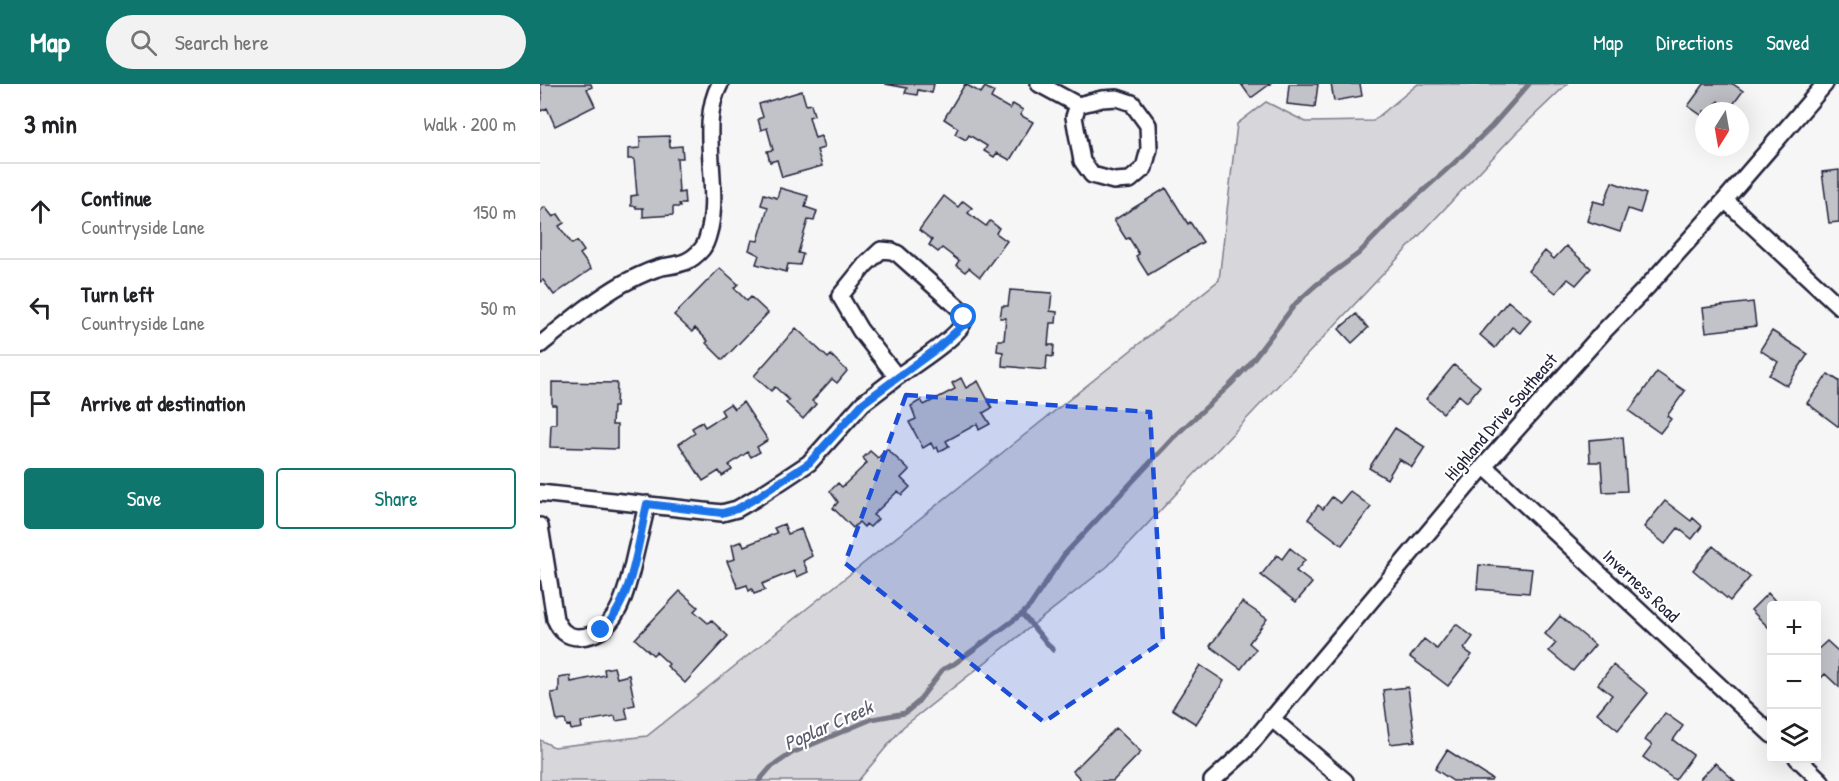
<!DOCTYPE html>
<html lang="en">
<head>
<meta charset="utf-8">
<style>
  body { margin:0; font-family:"Patrick Hand",sans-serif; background:#f2f2f2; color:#202124 }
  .controls { position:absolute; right:18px; bottom:18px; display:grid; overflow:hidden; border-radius:6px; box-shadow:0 6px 24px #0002 }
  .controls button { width:54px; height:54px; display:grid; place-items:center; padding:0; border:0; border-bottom:2px solid #e0e0e0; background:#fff; color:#202124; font:30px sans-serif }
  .compass { position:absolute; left:1155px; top:18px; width:54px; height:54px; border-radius:50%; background:#fff; box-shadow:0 6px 24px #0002; rotate:191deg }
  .stop { position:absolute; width:18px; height:18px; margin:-14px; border:4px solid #1a73e8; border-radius:50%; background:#fff }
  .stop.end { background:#1a73e8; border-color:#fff; box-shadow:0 2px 6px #0008 }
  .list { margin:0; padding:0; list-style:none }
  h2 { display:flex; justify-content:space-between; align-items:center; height:78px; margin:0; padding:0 24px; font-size:26px }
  h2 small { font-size:20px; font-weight:400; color:#757577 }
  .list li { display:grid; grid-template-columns:39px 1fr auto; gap:18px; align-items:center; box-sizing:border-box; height:96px; padding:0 24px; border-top:2px solid #e0e0e0 }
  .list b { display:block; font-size:22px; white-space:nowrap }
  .list p { margin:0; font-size:20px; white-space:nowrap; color:#757577 }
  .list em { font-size:20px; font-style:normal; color:#757577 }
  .actions { display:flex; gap:12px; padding:18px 24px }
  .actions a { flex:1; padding:14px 0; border:2px solid #0f766e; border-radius:6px; text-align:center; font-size:21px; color:#0f766e }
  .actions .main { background:#0f766e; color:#fff }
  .icon { flex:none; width:33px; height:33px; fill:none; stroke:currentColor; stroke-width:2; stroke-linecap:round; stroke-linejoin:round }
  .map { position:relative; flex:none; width:1299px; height:697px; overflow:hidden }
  header { display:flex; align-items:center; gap:36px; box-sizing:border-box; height:84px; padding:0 30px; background:#0f766e; color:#fff }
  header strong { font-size:28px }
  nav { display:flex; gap:33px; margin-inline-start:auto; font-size:21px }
  .search { width:420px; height:54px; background:#f2f2f2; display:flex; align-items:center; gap:15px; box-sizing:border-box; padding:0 21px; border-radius:33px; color:#757577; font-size:22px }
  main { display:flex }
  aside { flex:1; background:#fff }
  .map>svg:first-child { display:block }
</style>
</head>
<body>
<header>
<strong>Map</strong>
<div class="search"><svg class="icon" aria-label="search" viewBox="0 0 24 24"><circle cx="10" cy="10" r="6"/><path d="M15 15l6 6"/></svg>Search here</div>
<nav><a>Map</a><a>Directions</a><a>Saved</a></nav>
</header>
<main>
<aside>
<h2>3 min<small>Walk · 200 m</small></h2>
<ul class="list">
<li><svg class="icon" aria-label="ahead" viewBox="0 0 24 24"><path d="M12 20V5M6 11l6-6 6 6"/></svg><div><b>Continue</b><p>Countryside Lane</p></div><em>150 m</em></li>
<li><svg class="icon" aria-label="left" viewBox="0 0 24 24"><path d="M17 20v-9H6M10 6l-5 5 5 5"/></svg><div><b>Turn left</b><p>Countryside Lane</p></div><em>50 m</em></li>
<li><svg class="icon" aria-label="arrive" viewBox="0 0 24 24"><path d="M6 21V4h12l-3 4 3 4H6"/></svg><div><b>Arrive at destination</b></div></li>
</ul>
<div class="actions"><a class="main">Save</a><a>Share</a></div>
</aside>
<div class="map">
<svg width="1299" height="697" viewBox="0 0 1299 697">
  <rect width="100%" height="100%" fill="#f6f6f7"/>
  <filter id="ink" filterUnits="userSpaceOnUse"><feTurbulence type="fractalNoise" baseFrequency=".0167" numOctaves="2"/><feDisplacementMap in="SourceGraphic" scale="12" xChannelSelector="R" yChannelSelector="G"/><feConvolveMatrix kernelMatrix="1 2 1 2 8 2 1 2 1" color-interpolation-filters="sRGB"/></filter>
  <g filter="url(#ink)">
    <!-- green -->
    <path fill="#d7d7db" stroke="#7c7c8b" stroke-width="1.5" d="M 878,0 L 1027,0 L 975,50 L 568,482 L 363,643 L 318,697 L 0,697 L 0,656 L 14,663 L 107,652 L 679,196 L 697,40 L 726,18 L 766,38 L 833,37 Z"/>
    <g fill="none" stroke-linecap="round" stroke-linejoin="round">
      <!-- stream -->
      <path stroke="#767685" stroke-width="5" d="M 482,530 L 513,566
        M 219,697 L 230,684 L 252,669 L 332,635 L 365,629 L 377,619 L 403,585 L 414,580 L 482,530 L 490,522 L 524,471 L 632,355 L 690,301 L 708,282 L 756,219 L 776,201 L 818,170 L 855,132 L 914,79 L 952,42 L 989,0"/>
    </g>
    <!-- building -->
    <path fill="#c2c2c9" stroke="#22223b" stroke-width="1.5" d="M 0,0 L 51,0 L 52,3 L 47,5 L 55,22 L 15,42 L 7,24 L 1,27 L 0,24 L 2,14 Z
      M 345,0 L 394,0 L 392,9 L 378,6 L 377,11 L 365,9 L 367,4 Z
      M 425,0 L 441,9 L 445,3 L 454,8 L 451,14 L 470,25 L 473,20 L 483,26 L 480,31 L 493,38 L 470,76 L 457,69 L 454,73 L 444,67 L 447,62 L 429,51 L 426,56 L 415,50 L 418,44 L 404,35 Z
      M 701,0 L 730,0 L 711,14 Z
      M 749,0 L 778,0 L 775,23 L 747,20 Z
      M 791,0 L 820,0 L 822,12 L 794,17 Z
      M 1164,0 L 1193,0 L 1203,7 L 1189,26 L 1178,17 L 1171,27 L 1164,27 L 1164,33 L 1148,22 Z
      M 262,7 L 266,21 L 271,20 L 274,31 L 269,33 L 275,54 L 281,52 L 284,64 L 277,66 L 282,82 L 242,93 L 237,76 L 230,78 L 227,67 L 233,66 L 227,44 L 221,46 L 218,35 L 223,33 L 219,20 Z
      M 129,52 L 130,63 L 142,62 L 143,74 L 137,74 L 139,109 L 144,108 L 145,120 L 139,120 L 140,123 L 133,123 L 133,131 L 103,133 L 103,124 L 96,124 L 96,122 L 91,122 L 91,112 L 97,111 L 94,75 L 88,75 L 88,65 L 100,64 L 100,53 Z
      M 1299,86 L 1299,138 L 1289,139 L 1282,88 Z
      M 1072,98 L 1106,110 L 1100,129 L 1088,125 L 1080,148 L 1047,137 L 1053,117 L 1064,120 Z
      M 240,104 L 268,112 L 265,123 L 277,127 L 274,137 L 268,136 L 258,169 L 263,170 L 260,181 L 248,180 L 246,188 L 216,180 L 219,171 L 209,166 L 212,156 L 218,157 L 228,123 L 221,121 L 224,110 L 237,114 Z
      M 626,104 L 648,140 L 650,138 L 663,158 L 608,191 L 596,172 L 599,170 L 589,154 L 586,155 L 574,136 Z
      M 404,112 L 418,123 L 423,117 L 432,124 L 428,129 L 446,142 L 450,137 L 459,144 L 456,149 L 467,157 L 440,193 L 429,184 L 425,188 L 416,181 L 419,177 L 402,164 L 398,168 L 389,161 L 392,156 L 379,146 Z
      M 5,123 L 13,133 L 18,130 L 24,139 L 19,142 L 32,160 L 37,157 L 44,167 L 40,170 L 51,185 L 14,211 L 3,196 L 0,198 L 0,127 Z
      M 1026,162 L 1051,184 L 1036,201 L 1028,195 L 1016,209 L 988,187 L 1005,167 L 1014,175 Z
      M 180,184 L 198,200 L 194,204 L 207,217 L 211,213 L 228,229 L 183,276 L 166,259 L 168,257 L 155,244 L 152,248 L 134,231 Z
      M 470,206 L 512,209 L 510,227 L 517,228 L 516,239 L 510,239 L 508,261 L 514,261 L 513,273 L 507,272 L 506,286 L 462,282 L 463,268 L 457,267 L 458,256 L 464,256 L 466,234 L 460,234 L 462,222 L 468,222 Z
      M 968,217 L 991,236 L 980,249 L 972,243 L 955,264 L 940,251 Z
      M 1213,218 L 1216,242 L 1166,248 L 1163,224 Z
      M 816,230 L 828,244 L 812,259 L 799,245 Z
      M 256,244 L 288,274 L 291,271 L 307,287 L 297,299 L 292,295 L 272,317 L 276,320 L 263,335 L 246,319 L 249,316 L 235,303 L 231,307 L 214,292 Z
      M 1232,247 L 1268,270 L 1247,302 L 1229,291 L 1238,278 L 1220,266 Z
      M 914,281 L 940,302 L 927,318 L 919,311 L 903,329 L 886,315 Z
      M 1117,288 L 1145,307 L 1127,332 L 1131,335 L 1120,349 L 1089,327 Z
      M 1288,290 L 1299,297 L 1299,343 L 1267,319 Z
      M 421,294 L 426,304 L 438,297 L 452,324 L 443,329 L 450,340 L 439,346 L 437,340 L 406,357 L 409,362 L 399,368 L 397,363 L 394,365 L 391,359 L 383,364 L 369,338 L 376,335 L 371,322 L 381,316 L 384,321 L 415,305 L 412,299 Z
      M 12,298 L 77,299 L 76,323 L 73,323 L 72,341 L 77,341 L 77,365 L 10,363 L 11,340 L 16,340 L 16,321 L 12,321 Z
      M 203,318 L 228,356 L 217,363 L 220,368 L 211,373 L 208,368 L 189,381 L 192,386 L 182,392 L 179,387 L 163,397 L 139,360 L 155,349 L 152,344 L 162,338 L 165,343 L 184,331 L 181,326 L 190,320 L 194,325 Z
      M 855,344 L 885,363 L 872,383 L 859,375 L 847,395 L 829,384 Z
      M 1083,353 L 1087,407 L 1063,408 L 1061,378 L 1050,378 L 1049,356 Z
      M 347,365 L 369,386 L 361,394 L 370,403 L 362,411 L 358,407 L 333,431 L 338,435 L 330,443 L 326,440 L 324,443 L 319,438 L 313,444 L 293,424 L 298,418 L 290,407 L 298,399 L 302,403 L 327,379 L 323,374 L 330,367 L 338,374 Z
      M 810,407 L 831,423 L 802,461 L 768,435 L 778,421 L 783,425 L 792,413 L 800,419 Z
      M 1125,417 L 1151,437 L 1153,434 L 1162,442 L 1152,455 L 1138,444 L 1125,460 L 1104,443 Z
      M 244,440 L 248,450 L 261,445 L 272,472 L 263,477 L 268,488 L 257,493 L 254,487 L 222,500 L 225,506 L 214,510 L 212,505 L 209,507 L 207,501 L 198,504 L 187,477 L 195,475 L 192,461 L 202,457 L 204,462 L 237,449 L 234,444 Z
      M 1173,462 L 1210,493 L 1190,517 L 1153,486 Z
      M 750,464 L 765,476 L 756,487 L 772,499 L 756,518 L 721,491 L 737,471 L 742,475 Z
      M 939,481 L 992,485 L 989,509 L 937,505 Z
      M 140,507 L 158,523 L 154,527 L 168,539 L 171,536 L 188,552 L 145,599 L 127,582 L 129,580 L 116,568 L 113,571 L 95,555 Z
      M 1228,509 L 1240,522 L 1232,522 L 1232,547 L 1211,526 Z
      M 702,518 L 727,535 L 709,559 L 716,565 L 701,585 L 670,562 Z
      M 1020,532 L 1055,561 L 1033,587 L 1009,567 L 1016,559 L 1005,550 Z
      M 916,540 L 933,553 L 924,565 L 932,571 L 908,602 L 870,573 L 884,555 L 897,565 Z
      M 1287,557 L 1299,568 L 1299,603 L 1285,590 L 1279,596 L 1276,594 L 1276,567 Z
      M 660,581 L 684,597 L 656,640 L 632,625 Z
      M 1073,581 L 1108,609 L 1078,646 L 1057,629 L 1072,611 L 1058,600 Z
      M 74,583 L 77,594 L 89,591 L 95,621 L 85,623 L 88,635 L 76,637 L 75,632 L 41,638 L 42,644 L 31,646 L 30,641 L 27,642 L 25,636 L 17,637 L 11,609 L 19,608 L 19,594 L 30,592 L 31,598 L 65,591 L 64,585 Z
      M 868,603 L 875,657 L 850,660 L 843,606 Z
      M 1125,629 L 1143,642 L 1133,656 L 1153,671 L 1135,696 L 1103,673 L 1112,661 L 1105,656 Z
      M 576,644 L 601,668 L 573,697 L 542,697 L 533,687 Z
      M 907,666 L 952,695 L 951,697 L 913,697 L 895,685 Z
      M 1175,679 L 1195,697 L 1158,697 Z"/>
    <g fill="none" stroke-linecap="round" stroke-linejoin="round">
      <!-- minor casing -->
      <g stroke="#22223b" stroke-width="20">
        <path id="minor" d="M 499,0 L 538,21
          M 577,14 L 592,19 L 608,41 L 609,65 L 604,84 L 590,96 L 574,97 L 552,91 L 542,77 L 534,33 L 538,21 L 562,15 Z
          M 1185,116 L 1299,222
          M 341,166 L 352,167 L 358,170 L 421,226 C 423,231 425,234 423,239 C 418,253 371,283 357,293 L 320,246 L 300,212 L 325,181 Z
          M 0,261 C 27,239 54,216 84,199 C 96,193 109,186 122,183 C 139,180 149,180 162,165 C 167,159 168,151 170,144 C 180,99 158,39 180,0
          M 944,382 L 1232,651
          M 0,409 L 182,429 L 197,425 L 216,414 L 269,379 L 323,319 L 357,293
          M 0,442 L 15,535 C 20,546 26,553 39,553 C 78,552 87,505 94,475 C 98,457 103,439 107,420
          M 731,634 L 805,697
          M 1257,674 L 1281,697
          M 672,697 L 704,668 L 944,382 L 1065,246 L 1107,203 L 1185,116 L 1285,0"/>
      </g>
      <!-- minor -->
      <use href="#minor" stroke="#fff" stroke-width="15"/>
    </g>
  </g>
  <g fill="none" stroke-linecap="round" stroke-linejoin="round" filter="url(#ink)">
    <!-- route -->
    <path stroke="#1a73e8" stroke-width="8" d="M 61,546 C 92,521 98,458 107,420 L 182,429 L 197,425 L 216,414 L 269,379 L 323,319 L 399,263 L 423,241 L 424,233"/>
  </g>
  <!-- marked area -->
  <path fill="#1d4ed8" fill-opacity="0.2" stroke="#1d4ed8" stroke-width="4.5" stroke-dasharray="12 8" stroke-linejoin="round" d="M 366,311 L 610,328 L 623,557 L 504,638 L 305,479 Z"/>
  <g text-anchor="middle" stroke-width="4.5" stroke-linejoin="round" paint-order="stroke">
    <!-- street labels -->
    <g font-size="18" fill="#22223b" stroke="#fff">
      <text transform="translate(961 333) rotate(-49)" y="6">Highland Drive Southeast</text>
      <text transform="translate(1101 502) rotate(43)" y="6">Inverness Road</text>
    </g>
    <!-- water labels -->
    <g font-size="20" font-style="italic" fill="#5a5a6d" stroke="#fff">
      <text transform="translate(288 641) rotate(-24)" y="7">Poplar Creek</text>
    </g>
  </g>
</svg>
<div class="controls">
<button>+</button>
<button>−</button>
<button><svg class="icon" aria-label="layers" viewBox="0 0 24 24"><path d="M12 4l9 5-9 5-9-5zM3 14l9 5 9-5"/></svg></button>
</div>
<svg class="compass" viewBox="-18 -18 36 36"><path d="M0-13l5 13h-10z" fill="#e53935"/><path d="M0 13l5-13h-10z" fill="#757577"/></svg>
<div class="stop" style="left:424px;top:233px"></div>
<div class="stop end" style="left:61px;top:546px"></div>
</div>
</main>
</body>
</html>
